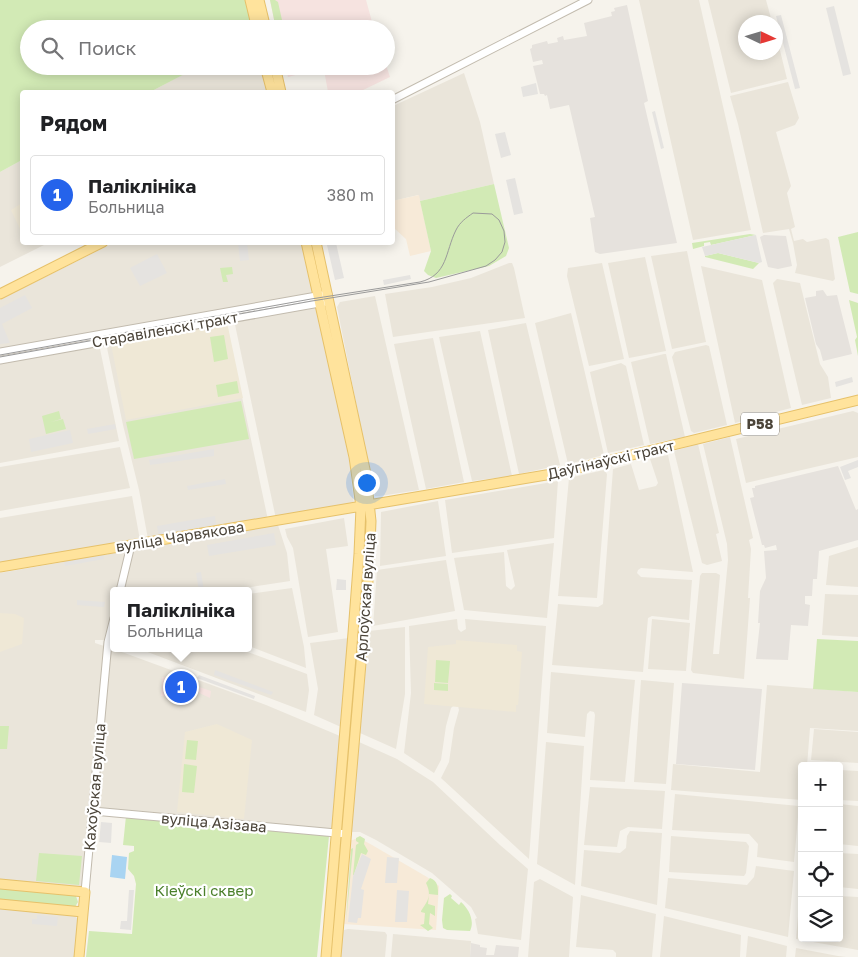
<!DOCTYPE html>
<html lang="ru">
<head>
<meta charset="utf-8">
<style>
  body { margin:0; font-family:"Golos Text",sans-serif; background:#f2f2f2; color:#202124 }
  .controls { position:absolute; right:15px; bottom:15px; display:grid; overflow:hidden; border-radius:5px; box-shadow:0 2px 12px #0003 }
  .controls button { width:45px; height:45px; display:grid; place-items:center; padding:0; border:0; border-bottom:1px solid #e0e0e0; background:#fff; color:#202124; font:25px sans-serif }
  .compass { position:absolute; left:738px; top:15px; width:45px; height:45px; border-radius:50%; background:#fff; box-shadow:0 2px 12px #0003; rotate:94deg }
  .you { position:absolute; left:366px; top:482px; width:18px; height:18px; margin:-12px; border:4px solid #fff; border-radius:50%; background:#1a73e8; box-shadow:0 0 0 8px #1a73e833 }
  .badge { display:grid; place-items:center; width:32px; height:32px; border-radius:50%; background:#2563eb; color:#fff; font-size:16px; font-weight:700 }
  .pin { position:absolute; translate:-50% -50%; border:2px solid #fff; box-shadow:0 1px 5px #0006 }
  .popup { position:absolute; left:110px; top:587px; width:142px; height:65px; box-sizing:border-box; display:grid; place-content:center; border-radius:5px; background:#fff; filter:drop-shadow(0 1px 4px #0005); font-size:16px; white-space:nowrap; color:#757577 }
  .popup b { font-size:19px; color:#202124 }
  .popup::after { content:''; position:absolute; left:50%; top:100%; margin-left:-10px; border:10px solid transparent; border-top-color:#fff }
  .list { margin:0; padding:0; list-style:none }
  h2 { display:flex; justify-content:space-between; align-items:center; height:65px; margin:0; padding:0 20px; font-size:21px }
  h2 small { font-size:16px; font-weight:400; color:#757577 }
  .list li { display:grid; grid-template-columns:32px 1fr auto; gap:15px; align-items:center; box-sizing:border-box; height:80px; margin:0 10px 10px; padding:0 10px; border:1px solid #e0e0e0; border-radius:5px }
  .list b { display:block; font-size:19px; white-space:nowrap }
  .list p { margin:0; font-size:16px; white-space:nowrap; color:#757577 }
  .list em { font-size:16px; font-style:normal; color:#757577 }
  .icon { flex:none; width:28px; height:28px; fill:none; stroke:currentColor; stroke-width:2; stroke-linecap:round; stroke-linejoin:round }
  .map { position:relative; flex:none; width:858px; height:957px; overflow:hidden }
  .search { position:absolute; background:#fff; box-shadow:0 2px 12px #0003; left:20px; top:20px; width:375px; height:55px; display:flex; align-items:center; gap:12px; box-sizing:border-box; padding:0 18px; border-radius:28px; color:#757577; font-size:19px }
  .panel { position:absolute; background:#fff; box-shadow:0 2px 12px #0003; left:20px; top:90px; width:375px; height:155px; border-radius:5px }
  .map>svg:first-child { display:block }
</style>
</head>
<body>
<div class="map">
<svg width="858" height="957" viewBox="0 0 858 957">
  <rect width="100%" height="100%" fill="#f6f3ec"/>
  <!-- residential -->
  <path fill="#eae5da" d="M 639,0 L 699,0 L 751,230 L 693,240 Z
    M 708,0 L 766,0 L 772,22 L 746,22 L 746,52 L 776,52 L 776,34 L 787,79 L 731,93 Z
    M 199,66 L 262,66 L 268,92 L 150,92 Z
    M 464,73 L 480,122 L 494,184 L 420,201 L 418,195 L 393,201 L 393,106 Z
    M 788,82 L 799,118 L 795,125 L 776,132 L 791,186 L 787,193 L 795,227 L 791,229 L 794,241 L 803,239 L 807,242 L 826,238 L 829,240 L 835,279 L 833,281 L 795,273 L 797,265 L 793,243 L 789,229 L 763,233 L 738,124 L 730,96 Z
    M 22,160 L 22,242 L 48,243 L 0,267 L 0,172 Z
    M 115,242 L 302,243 L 312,290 L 310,295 L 0,351 L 0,300 Z
    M 687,251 L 706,342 L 672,349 L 651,256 Z
    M 645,257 L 666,351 L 629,358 L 608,263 Z
    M 509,263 L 512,263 L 514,268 L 525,318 L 393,337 L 385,294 L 432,287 L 471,278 Z
    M 602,263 L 624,359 L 589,366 L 567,276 L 568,268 Z
    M 701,266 L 762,280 L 791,408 L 735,423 Z
    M 777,279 L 800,283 L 820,364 L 828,377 L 831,398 L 802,405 L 773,283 Z
    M 375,296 L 419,490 L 380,496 L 375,496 L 372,488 L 370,473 L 337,307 L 340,302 Z
    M 318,305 L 349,459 L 354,505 L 276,519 L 234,320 Z
    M 571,313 L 604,455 L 568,464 L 535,323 Z
    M 226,321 L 268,520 L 148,539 L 139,490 L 123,425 L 106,343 Z
    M 526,323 L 560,465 L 519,474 L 488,330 Z
    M 480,331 L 512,476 L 472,481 L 439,337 Z
    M 433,338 L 464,482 L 426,489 L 394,344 Z
    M 99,344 L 119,441 L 0,463 L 0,362 Z
    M 706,345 L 709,346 L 727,425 L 694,433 L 691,431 L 672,357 L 675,352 Z
    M 664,354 L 666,354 L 685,437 L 650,444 L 631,362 Z
    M 621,363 L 626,366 L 644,445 L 608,453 L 590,372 Z
    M 853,411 L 858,413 L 858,457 L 746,483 L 736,439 Z
    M 730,437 L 753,538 L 749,540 L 751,549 L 748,598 L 750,598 L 744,679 L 693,673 L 691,670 L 700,576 L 702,573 L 716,573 L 720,575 L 713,654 L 719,654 L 728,560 L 727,544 L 703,444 Z
    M 698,444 L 719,533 L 716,534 L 722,561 L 707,565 L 702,563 L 674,451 Z
    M 120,447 L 130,488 L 0,511 L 0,467 Z
    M 668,455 L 693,572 L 641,568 L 638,570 L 637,573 L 641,577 L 692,580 L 689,620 L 652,616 L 648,618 L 643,672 L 552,665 L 558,604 L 598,607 L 603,604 L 613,469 L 631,464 L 639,490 L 656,486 L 658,483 L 650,459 Z
    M 604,470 L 607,474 L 597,598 L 558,596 L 569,478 Z
    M 558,481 L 554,538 L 452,553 L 445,500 Z
    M 132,496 L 140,540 L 0,564 L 0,518 Z
    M 438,501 L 446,556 L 380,566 L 381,512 Z
    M 344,518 L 348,546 L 326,549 L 338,632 L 308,637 L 293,548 L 287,537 L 285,529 Z
    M 276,523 L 278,525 L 287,553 L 290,581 L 225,591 L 122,591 L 134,548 Z
    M 554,543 L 547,618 L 464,610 L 454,558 L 504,552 L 506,586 L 511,590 L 515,586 L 507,550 Z
    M 858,547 L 858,587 L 826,585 L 829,556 Z
    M 127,551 L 117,591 L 114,591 L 113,605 L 105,640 L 95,640 L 95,643 L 104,646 L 105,650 L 82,888 L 0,883 L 0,573 Z
    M 446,560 L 455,611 L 373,626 L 377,570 Z
    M 292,588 L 304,647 L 306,668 L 249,646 L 248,594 Z
    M 825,594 L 858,595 L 858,637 L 822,635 Z
    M 457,619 L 458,629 L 461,632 L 466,629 L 465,619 L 546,626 L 529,859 L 441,778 L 449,762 L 454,728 L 459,710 L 458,706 L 454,705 L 451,708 L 446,726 L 441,760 L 434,773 L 404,753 L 411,693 L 409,626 Z
    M 652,619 L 690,623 L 686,671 L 648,669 Z
    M 405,627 L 405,694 L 396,749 L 360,733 L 369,631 Z
    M 349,638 L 341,727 L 314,715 L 318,689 L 310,643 Z
    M 111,648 L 266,705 L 340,736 L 332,831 L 96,810 Z
    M 137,648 L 237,648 L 307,674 L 309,690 L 306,712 Z
    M 551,672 L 635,680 L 625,782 L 590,780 L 595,715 L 594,712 L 590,711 L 587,714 L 585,737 L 547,733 Z
    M 641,680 L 674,683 L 666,784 L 634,782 Z
    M 767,685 L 858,692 L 858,731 L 810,728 L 807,766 L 802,766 L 802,800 L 671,790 L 673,764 L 760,772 Z
    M 814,729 L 858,732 L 858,763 L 811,760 Z
    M 359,742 L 397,759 L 433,782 L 500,845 L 528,869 L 521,940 L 478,934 L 475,919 L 477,918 L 471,907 L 432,873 L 376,840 L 360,832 L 351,832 Z
    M 546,742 L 584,746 L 575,885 L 537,864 Z
    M 839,770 L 858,771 L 858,801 L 839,800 Z
    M 590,787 L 665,791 L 662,829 L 628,827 L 620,831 L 617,847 L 584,845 Z
    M 675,794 L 799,806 L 794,862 L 757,857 L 758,844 L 749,834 L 672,830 Z
    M 839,804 L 858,806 L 858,846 L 839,844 Z
    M 630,831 L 662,833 L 657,905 L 581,886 L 584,850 L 620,853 L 626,848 L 627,836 Z
    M 671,836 L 746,842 L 749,846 L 746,873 L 744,876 L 669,872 Z
    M 839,853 L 858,854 L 858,889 L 839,887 Z
    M 756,866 L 794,871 L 788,937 L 665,908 L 668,878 L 747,885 L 754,877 Z
    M 540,879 L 573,897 L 569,957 L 528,957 L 534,882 Z
    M 800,893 L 802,893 L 802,938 L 839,938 L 839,896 L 858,897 L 858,950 L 796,939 Z
    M 581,895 L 656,914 L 652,957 L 616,957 L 616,953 L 613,950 L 576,947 Z
    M 0,907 L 73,914 L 78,919 L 75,957 L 0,957 Z
    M 664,916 L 741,935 L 740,957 L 660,957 Z
    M 348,929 L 385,932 L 387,935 L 385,957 L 341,957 L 343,933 L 344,930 Z
    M 393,934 L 471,941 L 470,957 L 391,957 Z
    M 748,936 L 787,946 L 786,957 L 746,957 Z
    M 796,948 L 838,956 L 846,957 L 795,957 Z"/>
  <!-- commercial -->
  <path fill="#f7ead8" d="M 419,195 L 431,251 L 410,256 L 406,239 L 394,228 L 393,228 L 392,201 Z
    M 355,839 L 361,839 L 372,845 L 427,877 L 439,886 L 436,930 L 343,924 L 350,841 Z"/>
  <!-- industrial -->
  <path fill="#e6e2dd" d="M 627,5 L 648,101 L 644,103 L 677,243 L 600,254 L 595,252 L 590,218 L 595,217 L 569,105 L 550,109 L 547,95 L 545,96 L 544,94 L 540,94 L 533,66 L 543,64 L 542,60 L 533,62 L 530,49 L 532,48 L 532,45 L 547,41 L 548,44 L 558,42 L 557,38 L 563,36 L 564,40 L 587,36 L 584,23 L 612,16 L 611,12 L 615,11 L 614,8 Z
    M 764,235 L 786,236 L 792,266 L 778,269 L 768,267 L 760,237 Z
    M 823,290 L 827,296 L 837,295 L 852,354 L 823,361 L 820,350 L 816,344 L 805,298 L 816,296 L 816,291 Z
    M 838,466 L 856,510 L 858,509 L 858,540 L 819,551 L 817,579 L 813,579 L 812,596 L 805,596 L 805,604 L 810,605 L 808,626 L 791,625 L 788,660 L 756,659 L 760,623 L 758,623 L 760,591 L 766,578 L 764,551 L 777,550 L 776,545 L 765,548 L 764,545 L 762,545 L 750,498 L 754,497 L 752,488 L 755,488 L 755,486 Z
    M 682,683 L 762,689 L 755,770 L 676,764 Z
    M 471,943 L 480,945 L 480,947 L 487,948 L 486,955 L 494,955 L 496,945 L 519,947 L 518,957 L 470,957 Z"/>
  <!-- education -->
  <path fill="#efe8d6" d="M 22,203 L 22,233 L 11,210 Z
    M 224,323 L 228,327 L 243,398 L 126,420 L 111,344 Z
    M 0,613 L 15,614 L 24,618 L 22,644 L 0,652 Z
    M 456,640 L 517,645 L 517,651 L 522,652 L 518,705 L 516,705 L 516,712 L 424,704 L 428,647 L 456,644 Z
    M 217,724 L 252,740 L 244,819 L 177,812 L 185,732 Z"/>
  <!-- medical -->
  <path fill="#f6e3e0" d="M 270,0 L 366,0 L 374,29 L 276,29 Z
    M 386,65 L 390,77 L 359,92 L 328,92 L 324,70 L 314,70 L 288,77 L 285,66 Z
    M 162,677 L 172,678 L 172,683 L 186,684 L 187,681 L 196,683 L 196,686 L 211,691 L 210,698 L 195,691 L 179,689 L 175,690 L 172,697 L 161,696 Z"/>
  <!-- green -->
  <path fill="#d2eab5" d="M 0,0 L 246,0 L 253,29 L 29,29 L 29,66 L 198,67 L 150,92 L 22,92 L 22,160 L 0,172 Z
    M 270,0 L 275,0 L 278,2 L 284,29 L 276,29 Z
    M 494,184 L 509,248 L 506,256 L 489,266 L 436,278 L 428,275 L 424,271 L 431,251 L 420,201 Z
    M 858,232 L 858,294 L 850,292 L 838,237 Z
    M 750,234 L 756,235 L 711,245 L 710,242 L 704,243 L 704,246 L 693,249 L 692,243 Z
    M 718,253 L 759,263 L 753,269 L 705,257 L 705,256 Z
    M 232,267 L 233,274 L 226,275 L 228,282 L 223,282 L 220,268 Z
    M 849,300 L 858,303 L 858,356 L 855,340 L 857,337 Z
    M 224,335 L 228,359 L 214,362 L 210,337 Z
    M 237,381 L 239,393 L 218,397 L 216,385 Z
    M 241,401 L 249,439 L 134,459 L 126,422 Z
    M 59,411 L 61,419 L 51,422 L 63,419 L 66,429 L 46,434 L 42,416 Z
    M 817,639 L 858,641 L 858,692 L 813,689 Z
    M 436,660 L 450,661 L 448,683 L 435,682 Z
    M 434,683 L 448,684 L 448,691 L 434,690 Z
    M 0,726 L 9,726 L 7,749 L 0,749 Z
    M 187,740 L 198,741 L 196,760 L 185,759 Z
    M 184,764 L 197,766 L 194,793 L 182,792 Z
    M 126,816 L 329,836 L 317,957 L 86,957 L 89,931 L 132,934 L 136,884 L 134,876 L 128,869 L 129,853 L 134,851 L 134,846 L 123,845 Z
    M 360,836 L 365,839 L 364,844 L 368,851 L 366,855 L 361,853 L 354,875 L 353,875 L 356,845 L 359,843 L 356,841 L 356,838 Z
    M 353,848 L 346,923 L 351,849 Z
    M 39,853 L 82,856 L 79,885 L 36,881 Z
    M 430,878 C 438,881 438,887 438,895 L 429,894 L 428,904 L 435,906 L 435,916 L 430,913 L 429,924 L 433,928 L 428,931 L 420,925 L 424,924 L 425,913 L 421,912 L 421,911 C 428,901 432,895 426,883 Z
    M 0,888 L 71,895 L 76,896 L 78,902 L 75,907 L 71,907 L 0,901 Z
    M 450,894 L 452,896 L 451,898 L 459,905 L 461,902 C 469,909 475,921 470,931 L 447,930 L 443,928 L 442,920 L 444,898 Z"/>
  <!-- parking -->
  <path fill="#e5e3e0" d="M 834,6 L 851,74 L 843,76 L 826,8 Z
    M 781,15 L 800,88 L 795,89 L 776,16 Z
    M 536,83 L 538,94 L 523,97 L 521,87 Z
    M 655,111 L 664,148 L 661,149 L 652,112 Z
    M 505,132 L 511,155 L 501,158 L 495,134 Z
    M 515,178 L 523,213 L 514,215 L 506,180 Z
    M 756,235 L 762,262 L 759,263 L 718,253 L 705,256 L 702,247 Z
    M 238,243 L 247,243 L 249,260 L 240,261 Z
    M 336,243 L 344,278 L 335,280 L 327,245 Z
    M 157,254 L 167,273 L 140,286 L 130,268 Z
    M 410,275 L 411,279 L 384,285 L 383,280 Z
    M 25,295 L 32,308 L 2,324 L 10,343 L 0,344 L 0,308 Z
    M 852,377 L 853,382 L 836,387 L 835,382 Z
    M 115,424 L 116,429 L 88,434 L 87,429 Z
    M 70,430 L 73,443 L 31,452 L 29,439 Z
    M 214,449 L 214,456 L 150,465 L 149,460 Z
    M 858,460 L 858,467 L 848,471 L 851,478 L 845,480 L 840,467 Z
    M 225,479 L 226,484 L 188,490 L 187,486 Z
    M 215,516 L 216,527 L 159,537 L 157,526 Z
    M 274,533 L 276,545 L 209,556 L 207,545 Z
    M 103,554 L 104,559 L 65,566 L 64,561 Z
    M 201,572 L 204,591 L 199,591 L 196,573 Z
    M 337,579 L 346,580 L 346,590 L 336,590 Z
    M 77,600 L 105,602 L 104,607 L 77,605 Z
    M 215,670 L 273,692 L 271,695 L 214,675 Z
    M 199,675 L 255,696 L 254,699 L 197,678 Z
    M 338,757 L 334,800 L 332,798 L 335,758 Z
    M 101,822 L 112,823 L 111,843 L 99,842 Z
    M 362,854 L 371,859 L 361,889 L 364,890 L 361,918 L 358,918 L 357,923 L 348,922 L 353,876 Z
    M 387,857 L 399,858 L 397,883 L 385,883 Z
    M 129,890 L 134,890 L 131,930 L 120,929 L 121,921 L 127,921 Z
    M 397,890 L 409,891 L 407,922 L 395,922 Z
    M 37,915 L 58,917 L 57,926 L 32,924 L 32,919 L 37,919 Z"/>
  <!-- water -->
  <path fill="#a9d4f2" d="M 112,855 L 127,857 L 125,879 L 110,877 Z"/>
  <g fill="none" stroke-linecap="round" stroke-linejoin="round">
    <!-- minor casing -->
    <g stroke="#c2bbae" stroke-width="9">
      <path id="minor" d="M 392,100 L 588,0
        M 0,352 L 328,294
        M 0,360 L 325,302
        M 120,591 L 131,545
        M 93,811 L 347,834
        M 85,892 L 108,642 L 114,618"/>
    </g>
    <!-- major casing -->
    <g stroke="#e6c16a" stroke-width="11">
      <path id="major" d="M 250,0 L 257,29
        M 259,0 L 266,29
        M 265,66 L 272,92
        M 275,66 L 281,92
        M 306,242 L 354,457 L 361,507 L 359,554 L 353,633 L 326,957
        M 316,242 L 366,474 L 371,521 L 369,569 L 336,957
        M 0,294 L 103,242
        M 0,567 L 558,473 L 858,400
        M 0,884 L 85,892 L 79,957
        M 0,904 L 83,912"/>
    </g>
    <!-- minor -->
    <use href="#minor" stroke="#fff" stroke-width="7"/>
    <!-- major -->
    <use href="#major" stroke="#ffe39c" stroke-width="9"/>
    <!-- tram -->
    <path stroke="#9a9a9a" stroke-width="1" d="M 0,355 L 311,299 L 420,282 C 448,275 445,252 456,230 C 460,222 466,218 473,213 L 492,214 L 499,220 L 504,231 L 505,242 L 502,252 L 495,260 L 486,266 L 429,282 L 312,301 L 0,357"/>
  </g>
  <g text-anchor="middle" stroke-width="4.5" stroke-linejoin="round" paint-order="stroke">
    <!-- shield labels -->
    <rect fill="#fff" stroke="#817c74" stroke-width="1" x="741" y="412.5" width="38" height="23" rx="4"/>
    <g font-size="14" font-weight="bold" fill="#4b4439">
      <text x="760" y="429">Р58</text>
    </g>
    <!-- street labels -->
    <g font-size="15" fill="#4b4439" stroke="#fff">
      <text transform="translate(165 330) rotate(-10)" y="5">Старавіленскі тракт</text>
      <text transform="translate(611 460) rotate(-13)" y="5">Даўгінаўскі тракт</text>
      <text transform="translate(180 537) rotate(-9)" y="5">вуліца Чарвякова</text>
      <text transform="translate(366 597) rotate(-86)" y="5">Арлоўская вуліца</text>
      <text transform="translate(95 787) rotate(-85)" y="5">Кахоўская вуліца</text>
      <text transform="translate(214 823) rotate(5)" y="5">вуліца Азізава</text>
    </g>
    <!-- park labels -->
    <g font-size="15" fill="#4a7f2a" stroke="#fff">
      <text x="204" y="896">Кіеўскі сквер</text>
    </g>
  </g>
</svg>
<div class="controls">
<button>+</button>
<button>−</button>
<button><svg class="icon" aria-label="locate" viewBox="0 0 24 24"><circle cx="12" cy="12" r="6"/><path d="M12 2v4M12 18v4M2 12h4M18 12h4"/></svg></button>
<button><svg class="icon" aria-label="layers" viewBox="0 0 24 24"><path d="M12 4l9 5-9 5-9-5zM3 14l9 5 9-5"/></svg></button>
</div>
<svg class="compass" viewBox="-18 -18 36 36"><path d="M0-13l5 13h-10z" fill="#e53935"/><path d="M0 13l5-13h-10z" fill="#757577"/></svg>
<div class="you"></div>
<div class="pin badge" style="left:181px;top:687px">1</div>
<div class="popup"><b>Паліклініка</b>Больница</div>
<div class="search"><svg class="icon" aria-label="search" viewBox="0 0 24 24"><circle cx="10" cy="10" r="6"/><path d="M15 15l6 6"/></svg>Поиск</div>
<section class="panel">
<h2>Рядом<small></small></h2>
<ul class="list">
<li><span class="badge">1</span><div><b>Паліклініка</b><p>Больница</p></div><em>380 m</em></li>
</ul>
</section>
</div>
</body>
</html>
